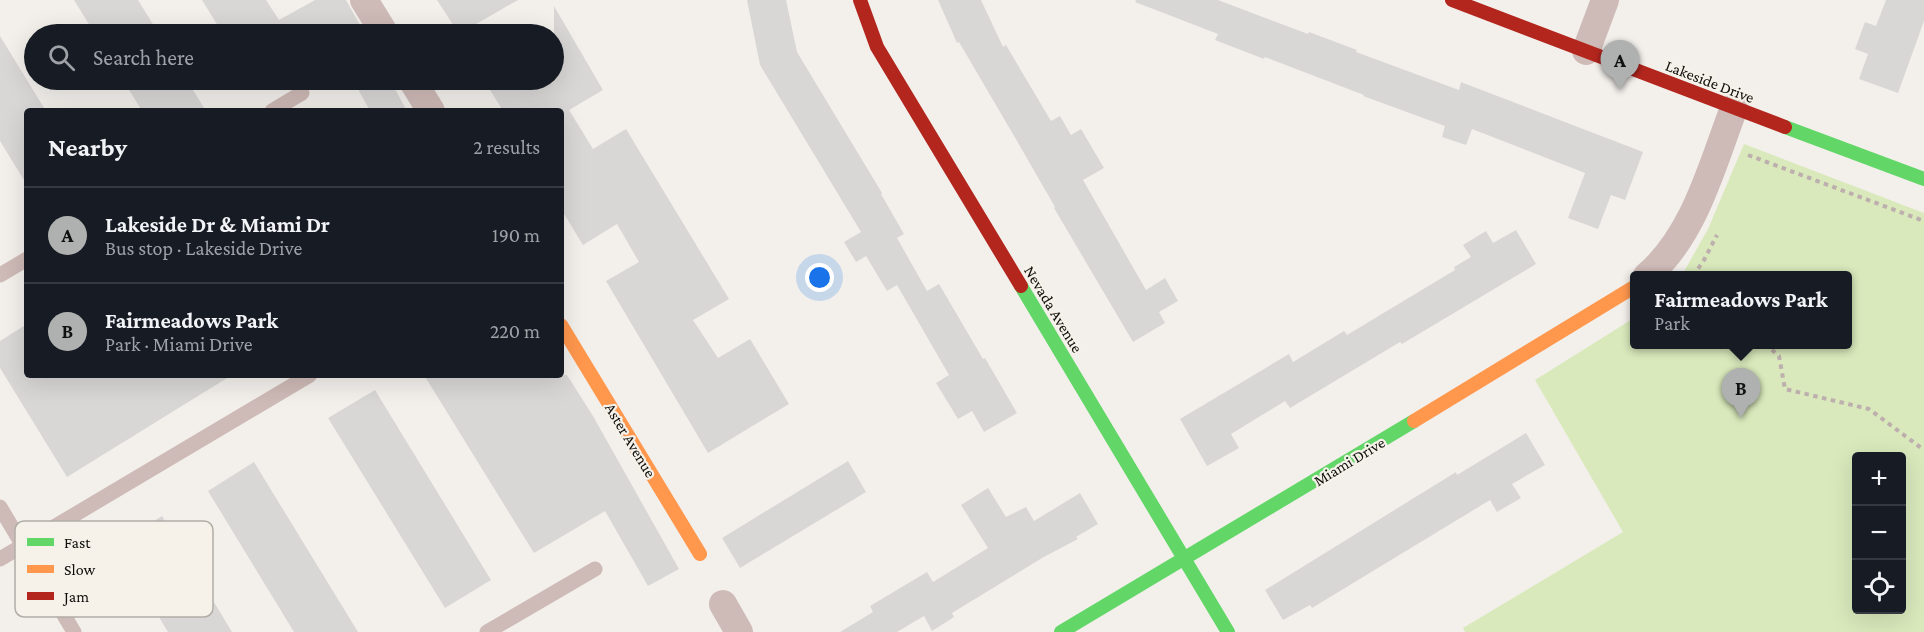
<!DOCTYPE html>
<html lang="en">
<head>
<meta charset="utf-8">
<style>
  body { margin:0; font-family:"Crimson Pro",serif; background:#242831; color:#f1f3f6 }
  .controls { position:absolute; right:18px; bottom:18px; display:grid; overflow:hidden; border-radius:6px; box-shadow:0 6px 24px #0002 }
  .controls button { width:54px; height:54px; display:grid; place-items:center; padding:0; border:0; border-bottom:2px solid #363941; background:#171b24; color:#f1f3f6; font:30px sans-serif }
  .you { position:absolute; left:820px; top:278px; width:21px; height:21px; margin:-15px; border:4px solid #fff; border-radius:50%; background:#1a73e8; box-shadow:0 0 0 9px #1a73e833 }
  .badge { display:grid; place-items:center; width:39px; height:39px; border-radius:50%; background:#afb0b0; color:#111; font-size:20px; font-weight:700 }
  .pin { position:absolute; translate:-50% -50px; filter:drop-shadow(0 2px 3px #0008) }
  .pin::after { content:''; position:absolute; top:32px; width:21px; height:18px; background:inherit; clip-path:polygon(0 0,100% 0,50% 100%) }
  .popup { position:absolute; left:1630px; top:271px; width:222px; height:78px; box-sizing:border-box; display:grid; place-content:center; border-radius:6px; background:#171b24; filter:drop-shadow(0 2px 4px #0005); font-size:20px; white-space:nowrap; color:#9ea1a6 }
  .popup b { font-size:22px; color:#f1f3f6 }
  .popup::after { content:''; position:absolute; left:50%; top:100%; margin-left:-12px; border:12px solid transparent; border-top-color:#171b24 }
  .list { margin:0; padding:0; list-style:none }
  h2 { display:flex; justify-content:space-between; align-items:center; height:78px; margin:0; padding:0 24px; font-size:26px }
  h2 small { font-size:20px; font-weight:400; color:#9ea1a6 }
  .list li { display:grid; grid-template-columns:39px 1fr auto; gap:18px; align-items:center; box-sizing:border-box; height:96px; padding:0 24px; border-top:2px solid #363941 }
  .list b { display:block; font-size:22px; white-space:nowrap }
  .list p { margin:0; font-size:20px; white-space:nowrap; color:#9ea1a6 }
  .list em { font-size:20px; font-style:normal; color:#9ea1a6 }
  .icon { flex:none; width:33px; height:33px; fill:none; stroke:currentColor; stroke-width:2; stroke-linecap:round; stroke-linejoin:round }
  .map { position:relative; flex:none; width:1924px; height:632px; overflow:hidden }
  .search { position:absolute; background:#171b24; box-shadow:0 6px 24px #0002; left:24px; top:24px; width:540px; height:66px; display:flex; align-items:center; gap:15px; box-sizing:border-box; padding:0 21px; border-radius:33px; color:#9ea1a6; font-size:22px }
  .panel { position:absolute; background:#171b24; box-shadow:0 6px 24px #0002; left:24px; top:108px; width:540px; height:270px; border-radius:6px }
  .map>svg:first-child { display:block }
</style>
</head>
<body>
<div class="map">
<svg width="1924" height="632" viewBox="0 0 1924 632">
  <rect width="100%" height="100%" fill="#f3f0ec"/>
  <!-- green -->
  <path fill="#d9e9bb" fill-rule="evenodd" d="M 1744,144 L 1924,213 L 1924,632 L 1465,632 L 1463,628 L 1623,532 L 1535,380 L 1634,318 L 1634,344 L 1848,344 L 1848,276 L 1682,275 L 1708,229 ZM 1856,456 L 1902,456 L 1902,610 L 1856,610 Z"/>
  <!-- building -->
  <path fill="#d9d7d6" d="M 74,0 L 138,0 L 159,34 L 95,34 Z
    M 202,0 L 266,0 L 279,20 L 315,0 L 346,0 L 365,34 L 223,34 Z
    M 437,0 L 518,0 L 459,34 Z
    M 747,0 L 786,0 L 797,52 L 882,193 L 881,194 L 904,234 L 897,238 L 927,291 L 939,284 L 983,359 L 985,358 L 1017,413 L 984,432 L 972,411 L 958,419 L 936,383 L 949,375 L 897,285 L 887,291 L 866,256 L 856,262 L 844,242 L 861,232 L 760,65 Z
    M 938,0 L 981,0 L 1003,47 L 1006,45 L 1051,121 L 1060,116 L 1071,135 L 1081,129 L 1104,168 L 1083,180 L 1146,290 L 1165,278 L 1178,301 L 1159,312 L 1165,323 L 1133,342 L 1054,208 L 1055,207 L 1017,141 L 959,42 L 957,43 Z
    M 1136,0 L 1218,0 L 1308,34 L 1309,32 L 1357,50 L 1356,52 L 1459,90 L 1461,82 L 1643,152 L 1625,200 L 1611,195 L 1598,229 L 1568,218 L 1585,173 L 1472,129 L 1466,145 L 1442,137 L 1445,126 L 1363,96 L 1364,95 L 1265,57 L 1264,59 L 1215,40 L 1218,34 L 1135,2 Z
    M 1886,0 L 1924,0 L 1924,21 L 1898,93 L 1859,79 L 1868,54 L 1855,49 L 1865,22 L 1876,26 Z
    M 554,6 L 603,90 L 569,110 L 593,149 L 626,129 L 729,299 L 693,320 L 718,358 L 750,339 L 789,404 L 708,453 L 606,281 L 639,262 L 617,224 L 583,245 L 561,209 L 561,111 L 503,111 L 484,80 L 554,80 Z
    M 0,36 L 46,111 L 27,111 L 27,185 L 0,141 Z
    M 123,80 L 187,80 L 206,111 L 142,111 Z
    M 353,80 L 390,80 L 407,111 L 370,111 Z
    M 1516,230 L 1536,264 L 1402,344 L 1400,342 L 1290,408 L 1285,401 L 1231,434 L 1239,448 L 1207,466 L 1180,419 L 1289,354 L 1293,362 L 1344,331 L 1347,335 L 1455,270 L 1454,267 L 1471,257 L 1463,245 L 1486,231 L 1493,243 Z
    M 27,324 L 27,375 L 232,375 L 67,477 L 0,368 L 0,341 Z
    M 424,375 L 567,375 L 593,416 L 679,569 L 648,586 L 605,511 L 534,553 Z
    M 375,390 L 491,580 L 445,608 L 328,418 Z
    M 1526,433 L 1545,465 L 1512,484 L 1521,498 L 1497,512 L 1490,500 L 1312,608 L 1310,605 L 1283,620 L 1265,590 L 1456,472 L 1457,475 Z
    M 848,461 L 866,492 L 740,568 L 722,538 Z
    M 254,462 L 358,632 L 294,632 L 208,491 Z
    M 988,488 L 1006,517 L 1026,507 L 1034,521 L 1080,493 L 1098,524 L 1076,537 L 1078,539 L 1042,558 L 952,613 L 954,617 L 932,631 L 924,616 L 897,632 L 840,632 L 873,612 L 870,606 L 927,572 L 933,582 L 988,548 L 961,505 Z
    M 162,516 L 232,632 L 168,632 L 115,545 Z"/>
  <g fill="none" stroke-linecap="round" stroke-linejoin="round">
    <!-- path -->
    <path stroke="#bdafad" stroke-width="4" stroke-dasharray="4.5 4.5" stroke-linecap="butt" d="M 1748,155 L 1924,221
      M 1693,276 L 1704,260 L 1717,235
      M 1765,344 L 1779,356 L 1785,389 L 1869,409 L 1924,450"/>
    <!-- lane -->
    <path stroke="#cebab6" stroke-width="15" d="M 272,111 L 302,93
      M 0,275 L 27,259
      M 0,507 L 74,632
      M 0,559 L 310,375
      M 487,632 L 595,569"/>
    <!-- street -->
    <path stroke="#cebab6" stroke-width="28" d="M 364,0 L 385,34
      M 1586,51 L 1605,0
      M 412,80 L 431,111
      M 1647,276 C 1695,235 1712,165 1734,108
      M 723,604 L 739,632"/>
    <!-- fast -->
    <path stroke="#63d668" stroke-width="14" d="M 1785,127 L 1924,179
      M 1021,286 L 1228,632
      M 1061,632 L 1414,421"/>
    <!-- slow -->
    <path stroke="#ff974d" stroke-width="14" d="M 561,325 L 700,554
      M 1414,421 L 1634,287"/>
    <!-- jam -->
    <path stroke="#b3261e" stroke-width="14" d="M 860,0 L 877,47 L 1021,286
      M 1452,0 L 1785,127"/>
  </g>
  <g text-anchor="middle" stroke-width="4.5" stroke-linejoin="round" paint-order="stroke">
    <!-- street labels -->
    <g font-size="16" fill="#0f0e0b" stroke="#f6f1e9">
      <text transform="translate(1710 81) rotate(21)" y="6">Lakeside Drive</text>
      <text transform="translate(1054 309) rotate(59)" y="6">Nevada Avenue</text>
      <text transform="translate(631 440) rotate(59)" y="6">Aster Avenue</text>
      <text transform="translate(1349 461) rotate(-31)" y="6">Miami Drive</text>
    </g>
  </g>
  <!-- legend -->
  <rect x="15" y="521" width="198" height="96" rx="9" fill="#f6f1e9" stroke="#b1ada6" stroke-width="1.5"/>
  <rect x="27" y="538" width="27" height="8" fill="#63d668"/>
  <rect x="27" y="565" width="27" height="8" fill="#ff974d"/>
  <rect x="27" y="592" width="27" height="8" fill="#b3261e"/>
  <g font-size="16" fill="#0f0e0b">
    <text x="64" y="548">Fast</text>
    <text x="64" y="575">Slow</text>
    <text x="64" y="602">Jam</text>
  </g>
</svg>
<div class="controls">
<button>+</button>
<button>−</button>
<button><svg class="icon" aria-label="locate" viewBox="0 0 24 24"><circle cx="12" cy="12" r="6"/><path d="M12 2v4M12 18v4M2 12h4M18 12h4"/></svg></button>
</div>
<div class="you"></div>
<div class="pin badge" style="left:1620px;top:90px">A</div>
<div class="pin badge" style="left:1741px;top:418px">B</div>
<div class="popup"><b>Fairmeadows Park</b>Park</div>
<div class="search"><svg class="icon" aria-label="search" viewBox="0 0 24 24"><circle cx="10" cy="10" r="6"/><path d="M15 15l6 6"/></svg>Search here</div>
<section class="panel">
<h2>Nearby<small>2 results</small></h2>
<ul class="list">
<li><span class="badge">A</span><div><b>Lakeside Dr &amp; Miami Dr</b><p>Bus stop · Lakeside Drive</p></div><em>190 m</em></li>
<li><span class="badge">B</span><div><b>Fairmeadows Park</b><p>Park · Miami Drive</p></div><em>220 m</em></li>
</ul>
</section>
</div>
</body>
</html>
